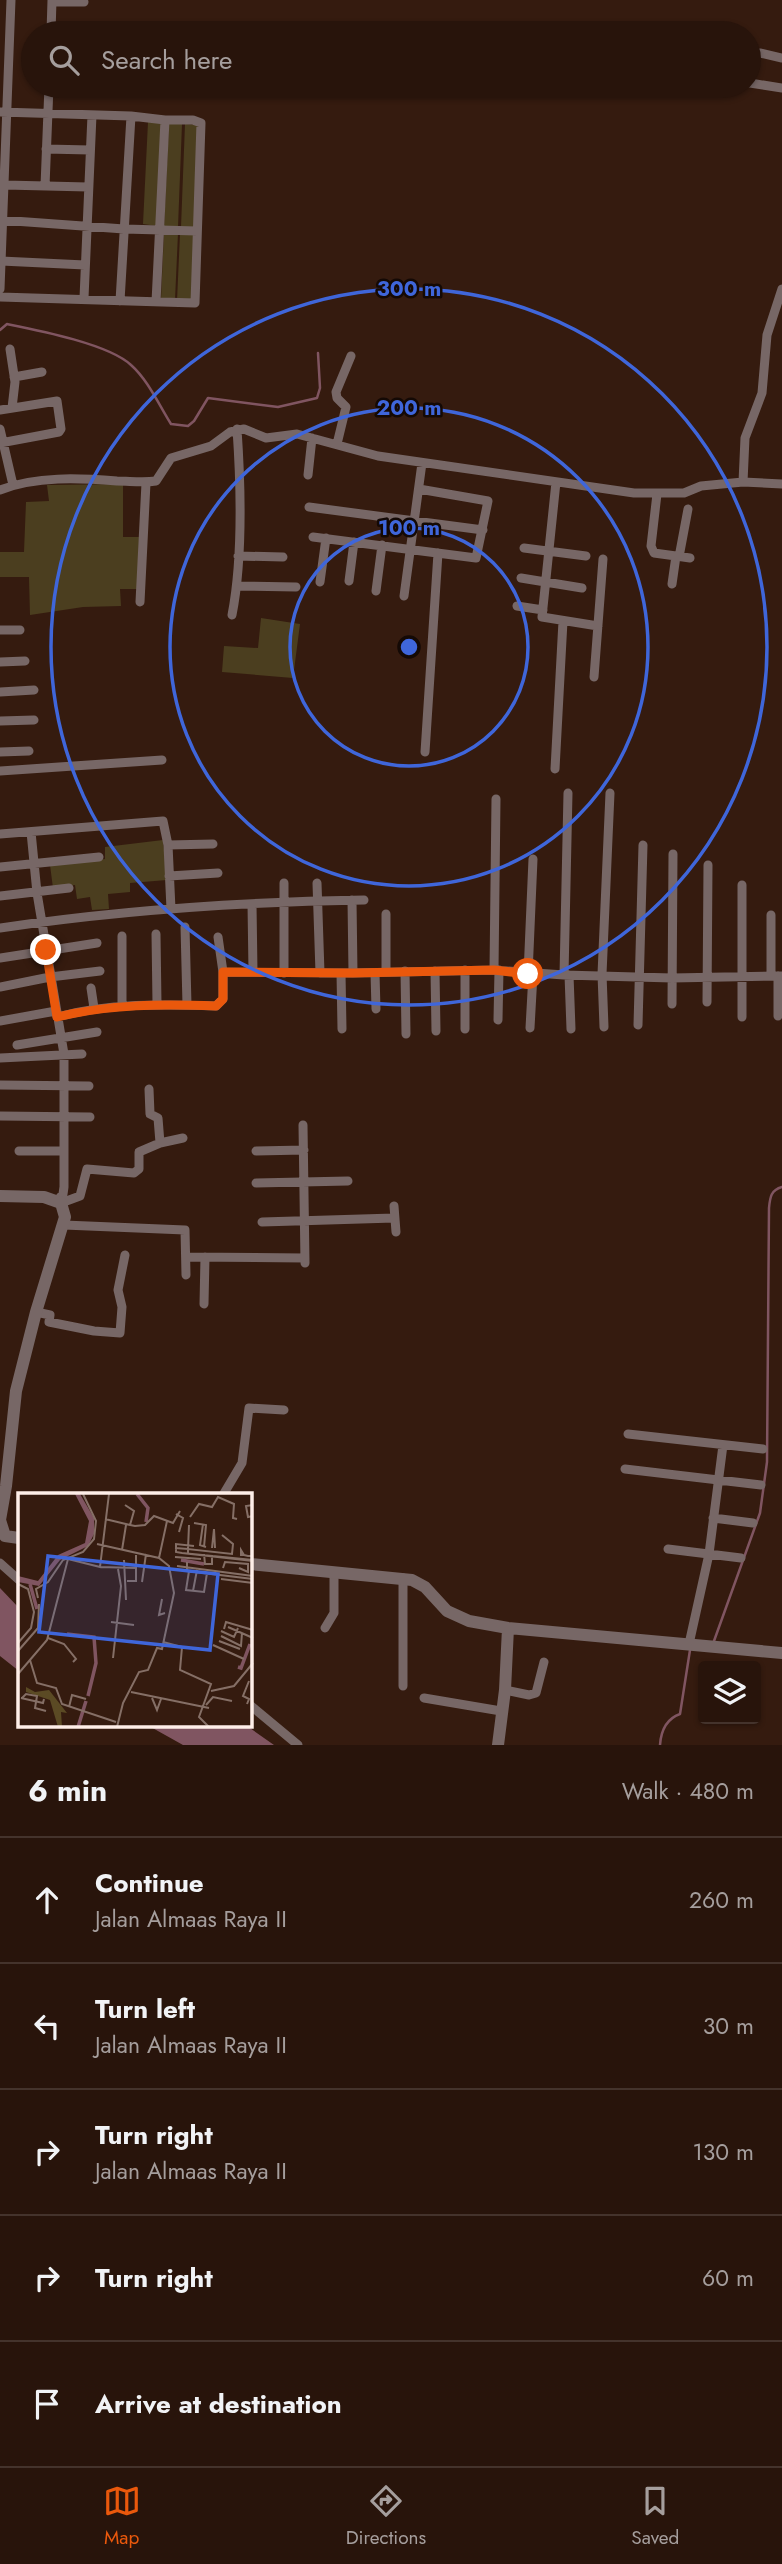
<!DOCTYPE html>
<html lang="en">
<head>
<meta charset="utf-8">
<style>
  body { margin:0; font-family:Jost,sans-serif; background:#342119; color:#f1f3f6 }
  .controls { position:absolute; right:21px; bottom:21px; display:grid; overflow:hidden; border-radius:7px; box-shadow:0 2px 5px #0004 }
  .controls button { width:63px; height:63px; display:grid; place-items:center; padding:0; border:0; border-bottom:2px solid #44332c; background:#28140b; color:#f1f3f6; font:35px sans-serif }
  .stop { position:absolute; width:21px; height:21px; margin:-16px; border:5px solid #ea580c; border-radius:50%; background:#fff }
  .stop.end { background:#ea580c; border-color:#fff; box-shadow:0 2px 7px #0008 }
  .list { margin:0; padding:0; list-style:none }
  h2 { display:flex; justify-content:space-between; align-items:center; height:91px; margin:0; padding:0 28px; font-size:30px }
  h2 small { font-size:23px; font-weight:400; color:#a59e9d }
  .list li { display:grid; grid-template-columns:46px 1fr auto; gap:21px; align-items:center; box-sizing:border-box; height:126px; padding:0 28px; border-top:2px solid #44332c }
  .list b { display:block; font-size:26px; white-space:nowrap }
  .list p { margin:0; font-size:23px; white-space:nowrap; color:#a59e9d }
  .list em { font-size:23px; font-style:normal; color:#a59e9d }
  .icon { flex:none; width:38px; height:38px; fill:none; stroke:currentColor; stroke-width:2; stroke-linecap:round; stroke-linejoin:round }
  .map { position:relative; flex:none; width:782px; height:1745px; overflow:hidden }
  .search { position:absolute; background:#28140b; box-shadow:0 2px 5px #0004; left:21px; right:21px; top:21px; height:77px; display:flex; align-items:center; gap:18px; box-sizing:border-box; padding:0 24px; border-radius:38px; color:#a59e9d; font-size:26px }
  .sheet { height:721px; background:#28140b }
  nav { display:flex; justify-content:space-around; align-items:center; box-sizing:border-box; height:98px; border-top:2px solid #44332c; background:#28140b; font-size:19px; color:#a59e9d }
  nav a { display:grid; justify-items:center; gap:4px }
  nav .on { color:#ea580c }
  .map>svg:first-child { display:block }
</style>
</head>
<body>
<div class="map">
<svg width="782" height="1745" viewBox="0 0 782 1745">
  <rect width="100%" height="100%" fill="#351b0f"/>
  <!-- green -->
  <path fill="#4b3e1f" d="M 148,122 L 162,123 L 157,226 L 143,224 Z
    M 169,123 L 182,124 L 178,227 L 164,227 Z
    M 185,124 L 198,125 L 194,228 L 181,227 Z
    M 164,233 L 178,233 L 175,300 L 161,299 Z
    M 194,233 L 191,301 L 177,301 L 180,234 Z
    M 123,484 L 123,537 L 139,537 L 138,589 L 120,589 L 121,606 L 83,607 L 30,615 L 29,577 L 0,577 L 0,552 L 24,552 L 26,502 L 49,501 L 47,485 Z
    M 261,618 L 300,624 L 293,678 L 222,672 L 224,646 L 258,648 Z
    M 163,840 L 167,880 L 130,883 L 130,892 L 108,894 L 109,909 L 92,910 L 90,897 L 77,899 L 75,885 L 53,888 L 50,865 L 105,859 L 105,847 Z"/>
  <!-- water -->
  <path fill="#805561" d="M 0,1588 L 19,1608 L 19,1671 L 0,1656 Z
    M 149,1726 L 247,1726 L 274,1745 L 183,1745 Z"/>
  <g fill="none" stroke-linecap="round" stroke-linejoin="round">
    <!-- stream -->
    <path stroke="#805561" stroke-width="2.5" d="M 0,330 L 7,324 C 37,330 109,344 131,365 C 148,380 159,405 171,424 L 188,426 L 194,421 L 208,398 L 278,407 L 317,398 L 320,388 L 318,353
      M 714,1641 L 760,1513 L 767,1462 L 769,1208 C 770,1197 771,1190 782,1187
      M 660,1745 C 661,1730 666,1719 680,1714 L 690,1650"/>
    <!-- minor -->
    <path stroke="#776766" stroke-width="9" d="M 52,2 L 84,2
      M 51,33 L 52,0
      M 760,53 L 782,58
      M 750,83 L 782,88
      M 0,112 L 131,116 L 165,120 L 193,120 L 201,123 L 195,303 L 0,297
      M 46,149 L 90,150
      M 5,185 L 88,187
      M 45,186 L 49,86
      M 0,220 L 124,229 L 197,231
      M 1,261 L 85,265
      M 0,289 L 11,0
      M 84,298 L 92,115
      M 120,301 L 131,116
      M 156,302 L 165,120
      M 10,349 L 15,382 L 12,408
      M 14,377 L 42,372
      M 0,410 L 57,401 L 61,429 L 59,432 L 0,443
      M 0,429 L 13,485
      M 337,444 L 346,407 L 337,398 L 336,392 L 351,356
      M 308,475 L 312,438
      M 556,482 L 542,617 L 598,626
      M 743,482 L 745,438 L 762,393 L 767,335 L 782,289
      M 0,490 C 36,476 79,478 117,481 C 130,481 142,483 156,481 L 171,458 L 211,446 L 230,432 L 244,429 L 266,438 L 297,434 L 378,456 L 634,493 L 684,493 L 701,486 L 743,482 L 782,484
      M 657,494 L 651,546 L 654,553 L 676,556 L 672,584
      M 309,507 L 483,530
      M 313,537 L 476,558 L 488,501 L 419,489
      M 524,548 L 586,556
      M 238,556 L 283,557
      M 676,556 L 690,558
      M 679,557 L 688,509
      M 521,578 L 582,588
      M 349,581 L 354,542
      M 320,582 L 326,538
      M 238,586 L 296,587
      M 376,591 L 382,545
      M 404,596 L 422,463
      M 140,602 L 146,483
      M 517,606 L 543,610
      M 232,615 C 243,558 241,487 237,429
      M 0,630 L 20,630
      M 0,662 L 25,661
      M 594,677 L 603,559
      M 0,692 L 34,690
      M 0,721 L 34,720
      M 0,752 L 29,751
      M 425,752 L 438,553
      M 555,769 L 563,621
      M 0,771 L 162,760
      M 31,832 L 37,893 L 64,1054 L 64,1187 L 63,1194 L 57,1201
      M 0,834 L 163,821 L 168,845 L 171,909
      M 168,845 L 213,844
      M 0,867 L 99,857
      M 169,876 L 218,873
      M 284,883 L 284,973
      M 317,883 L 320,973
      M 742,885 L 742,1017
      M 0,896 L 69,888
      M 352,900 L 353,973
      M 252,904 L 253,972
      M 185,927 L 187,1005
      M 0,928 C 121,910 243,902 364,900
      M 156,934 L 157,1004
      M 218,937 L 223,972
      M 0,958 L 97,943
      M 494,970 L 496,799
      M 405,971 L 406,1034
      M 435,971 L 436,1031
      M 386,972 L 386,914
      M 341,973 L 342,1029
      M 375,973 L 376,1009
      M 528,974 L 533,859
      M 564,975 L 568,793
      M 569,975 L 571,1029
      M 771,976 L 771,915
      M 778,976 L 778,1016
      M 0,987 L 50,977 L 100,971
      M 91,988 L 94,1008
      M 707,1002 L 708,865
      M 672,1004 L 673,854
      M 122,1006 L 122,936
      M 57,1017 C 109,1003 162,1004 216,1006 L 223,999 L 223,972 L 353,973 L 494,970 L 564,975 L 672,978 L 782,976
      M 498,1020 L 499,970
      M 0,1021 L 56,1011
      M 638,1025 L 643,845
      M 604,1027 L 602,974 L 610,793
      M 530,1028 L 533,974
      M 465,1029 L 465,970
      M 17,1045 L 97,1032
      M 0,1058 L 82,1054
      M 0,1085 L 89,1086
      M 149,1089 L 150,1114 L 158,1118 L 160,1143
      M 0,1116 L 90,1117
      M 303,1125 L 305,1263
      M 19,1151 L 64,1151
      M 256,1151 L 304,1150
      M 256,1183 L 348,1181
      M 61,1203 L 80,1196 L 87,1169 L 134,1173 L 139,1169 L 139,1152 L 160,1143 L 183,1138
      M 394,1206 L 396,1232
      M 262,1222 L 394,1218
      M 64,1225 L 185,1230 L 186,1275
      M 186,1257 L 305,1258
      M 204,1304 L 205,1257
      M 36,1312 L 50,1315 L 49,1322 L 94,1331 L 120,1333 L 122,1307 L 118,1290 L 125,1255
      M 628,1434 L 763,1449
      M 625,1469 L 761,1485
      M 223,1495 L 242,1463 L 249,1408 L 284,1410
      M 713,1518 L 753,1523
      M 668,1549 L 741,1558
      M 0,1563 L 19,1580
      M 325,1628 L 334,1613 L 334,1573
      M 689,1644 L 709,1554 L 723,1445
      M 403,1686 L 403,1578
      M 505,1690 L 529,1695 L 536,1693 L 544,1662
      M 424,1698 L 501,1711
      M 250,1705 L 298,1745"/>
    <!-- tertiary -->
    <path stroke="#776766" stroke-width="12" d="M 0,1196 L 44,1197 L 61,1203 L 65,1217 L 36,1312 L 16,1391 L 6,1486 L 0,1520
      M 0,1520 L 5,1536 L 19,1538
      M 250,1564 L 412,1580 L 425,1587 L 447,1611 L 469,1621 L 508,1628 L 782,1653
      M 498,1745 L 505,1690 L 508,1628"/>
  </g>
  <g fill="none" stroke-linecap="round" stroke-linejoin="round">
    <!-- route -->
    <path stroke="#ea580c" stroke-width="9" d="M 46,950 L 57,1017 C 110,1004 162,1004 216,1006 L 223,999 L 223,972 L 353,973 L 494,970 L 528,974"/>
  </g>
  <!-- distance rings -->
  <g fill="none" stroke="#3f66da" stroke-width="3.5">
    <circle cx="409" cy="647" r="119"/>
    <circle cx="409" cy="647" r="239"/>
    <circle cx="409" cy="647" r="358"/>
  </g>
  <!-- overview -->
  <g transform="translate(18 1493)">
    <rect width="234" height="234" fill="#351b0f"/>
    <path d="M 8,194 L 17,199 L 31,197 L 49,220 L 43,219 L 44,234 L 40,234 L 32,207 L 8,199 Z" fill="#5b4a24"/>
    <path d="M 57,1 L 62,1 L 76,25 L 76,41 L 70,53 L 42,67 L 21,93 L 0,89 L 0,83 L 20,88 L 40,62 L 67,50 L 71,28 Z" fill="#805561"/>
    <path fill="none" stroke="#805561" stroke-width="3.5" d="M 119,1 L 130,15 L 128,29M 163,67 L 186,71M 12,91 L 19,116M 49,141 L 76,144 L 78,170 L 70,203M 220,174 L 223,175 L 232,151M 60,234 L 68,208"/>
    <path fill="none" stroke="#856f66" stroke-width="2" d="M 107,12 L 116,18 L 112,32 L 117,33 L 127,32 L 136,23 L 155,30 L 162,18M 235,12 L 228,13 L 230,24 L 235,23M 158,21 L 165,25 L 161,39M 172,24 L 181,11 L 194,14 L 200,4 L 216,11 L 215,25 L 219,26M 87,26 L 112,32M 176,30 L 188,32 L 186,54M 185,31 L 182,52 L 188,54M 79,51 L 141,65 L 151,73 L 156,100 L 144,156 L 139,155 L 130,177 L 121,179 L 105,210 L 99,234M 157,55 L 170,56 L 171,32M 194,55 L 196,36 L 197,55M 104,57 L 108,32M 164,60 L 158,59 L 158,51 L 176,53M 170,61 L 170,56 L 214,61 L 215,51 L 204,42M 186,61 L 187,71 L 194,71 L 194,62M 226,62 L 223,57 L 223,62 L 226,62 L 230,63 L 235,63M 157,64 L 183,66M 141,65 L 149,28M 106,67 L 108,107M 235,67 L 164,60 L 235,68M 169,69 L 169,78 L 235,86M 159,73 L 235,83M 82,74 L 118,75M 205,75 L 207,69 L 230,71 L 230,79 L 221,75M 171,78 L 168,97 L 186,99 L 189,80M 203,86 L 235,90M 109,88 L 118,88 L 118,62M 124,89 L 128,61M 0,91 L 10,96 L 16,119 L 13,135 L 0,150M 175,98 L 179,77M 20,105 L 18,96 L 30,89 L 45,67 L 65,59 L 76,46 L 78,28 L 65,1M 144,106 L 141,122 L 147,120M 93,129 L 116,132M 210,134 L 235,145M 206,136 L 208,129 L 235,137M 203,138 L 216,144 L 220,135M 203,143 L 223,153 L 224,140M 30,145 L 46,151 L 58,166 L 55,169M 201,148 L 222,156M 145,149 L 164,154 L 162,177 L 193,191 L 181,224 L 191,234M 195,152 L 226,166M 0,158 L 20,135 L 21,111M 95,165 L 103,93 L 100,76M 12,167 L 19,190 L 38,195 L 44,211 L 98,229M 0,181 L 29,147 L 50,66 L 82,74 L 91,1M 193,198 L 216,193 L 235,170M 113,199 L 191,215M 3,205 L 25,210 L 26,206M 4,205 L 8,201 L 19,203 L 17,215 L 28,218M 134,205 L 139,217 L 143,206M 229,211 L 231,206 L 225,203 L 231,188M 188,212 L 195,204 L 214,208M 51,214 L 54,202 L 68,206"/>
    <path fill="#3f66da" fill-opacity="0.15" stroke="#3f66da" stroke-width="3.5" d="M 30,63 L 200,81 L 192,157 L 21,139 Z"/>
    <rect width="234" height="234" fill="none" stroke="#feeee8" stroke-width="3.5"/>
  </g>
  <circle cx="409" cy="647" r="10" fill="#3f66da" stroke="#140905" stroke-width="3.5"/>
  <g font-size="21" text-anchor="middle" font-weight="bold" fill="#3f66da" stroke="#140905" stroke-width="5" stroke-linejoin="round" paint-order="stroke">
    <text x="409" y="296">300 m</text>
    <text x="409" y="415">200 m</text>
    <text x="409" y="535">100 m</text>
  </g>
</svg>
<div class="controls">
<button><svg class="icon" aria-label="layers" viewBox="0 0 24 24"><path d="M12 4l9 5-9 5-9-5zM3 14l9 5 9-5"/></svg></button>
</div>
<div class="stop" style="left:528px;top:974px"></div>
<div class="stop end" style="left:46px;top:950px"></div>
<div class="search"><svg class="icon" aria-label="search" viewBox="0 0 24 24"><circle cx="10" cy="10" r="6"/><path d="M15 15l6 6"/></svg>Search here</div>
</div>
<section class="sheet">
<h2>6 min<small>Walk · 480 m</small></h2>
<ul class="list">
<li><svg class="icon" aria-label="ahead" viewBox="0 0 24 24"><path d="M12 20V5M6 11l6-6 6 6"/></svg><div><b>Continue</b><p>Jalan Almaas Raya II</p></div><em>260 m</em></li>
<li><svg class="icon" aria-label="left" viewBox="0 0 24 24"><path d="M17 20v-9H6M10 6l-5 5 5 5"/></svg><div><b>Turn left</b><p>Jalan Almaas Raya II</p></div><em>30 m</em></li>
<li><svg class="icon" aria-label="right" viewBox="0 0 24 24"><path d="M7 20v-9h11M14 6l5 5-5 5"/></svg><div><b>Turn right</b><p>Jalan Almaas Raya II</p></div><em>130 m</em></li>
<li><svg class="icon" aria-label="right" viewBox="0 0 24 24"><path d="M7 20v-9h11M14 6l5 5-5 5"/></svg><div><b>Turn right</b></div><em>60 m</em></li>
<li><svg class="icon" aria-label="arrive" viewBox="0 0 24 24"><path d="M6 21V4h12l-3 4 3 4H6"/></svg><div><b>Arrive at destination</b></div></li>
</ul>
</section>
<nav>
<a class="on"><svg class="icon" aria-label="map" viewBox="0 0 24 24"><path d="M3 6l6-2 6 2 6-2v14l-6 2-6-2-6 2zM9 4v14M15 6v14"/></svg>Map</a>
<a><svg class="icon" aria-label="directions" viewBox="0 0 24 24"><path d="M12 3l9 9-9 9-9-9zM9 14v-3h6M13 9l2 2-2 2"/></svg>Directions</a>
<a><svg class="icon" aria-label="saved" viewBox="0 0 24 24"><path d="M7 4h10v16l-5-4-5 4z"/></svg>Saved</a>
</nav>
</body>
</html>
